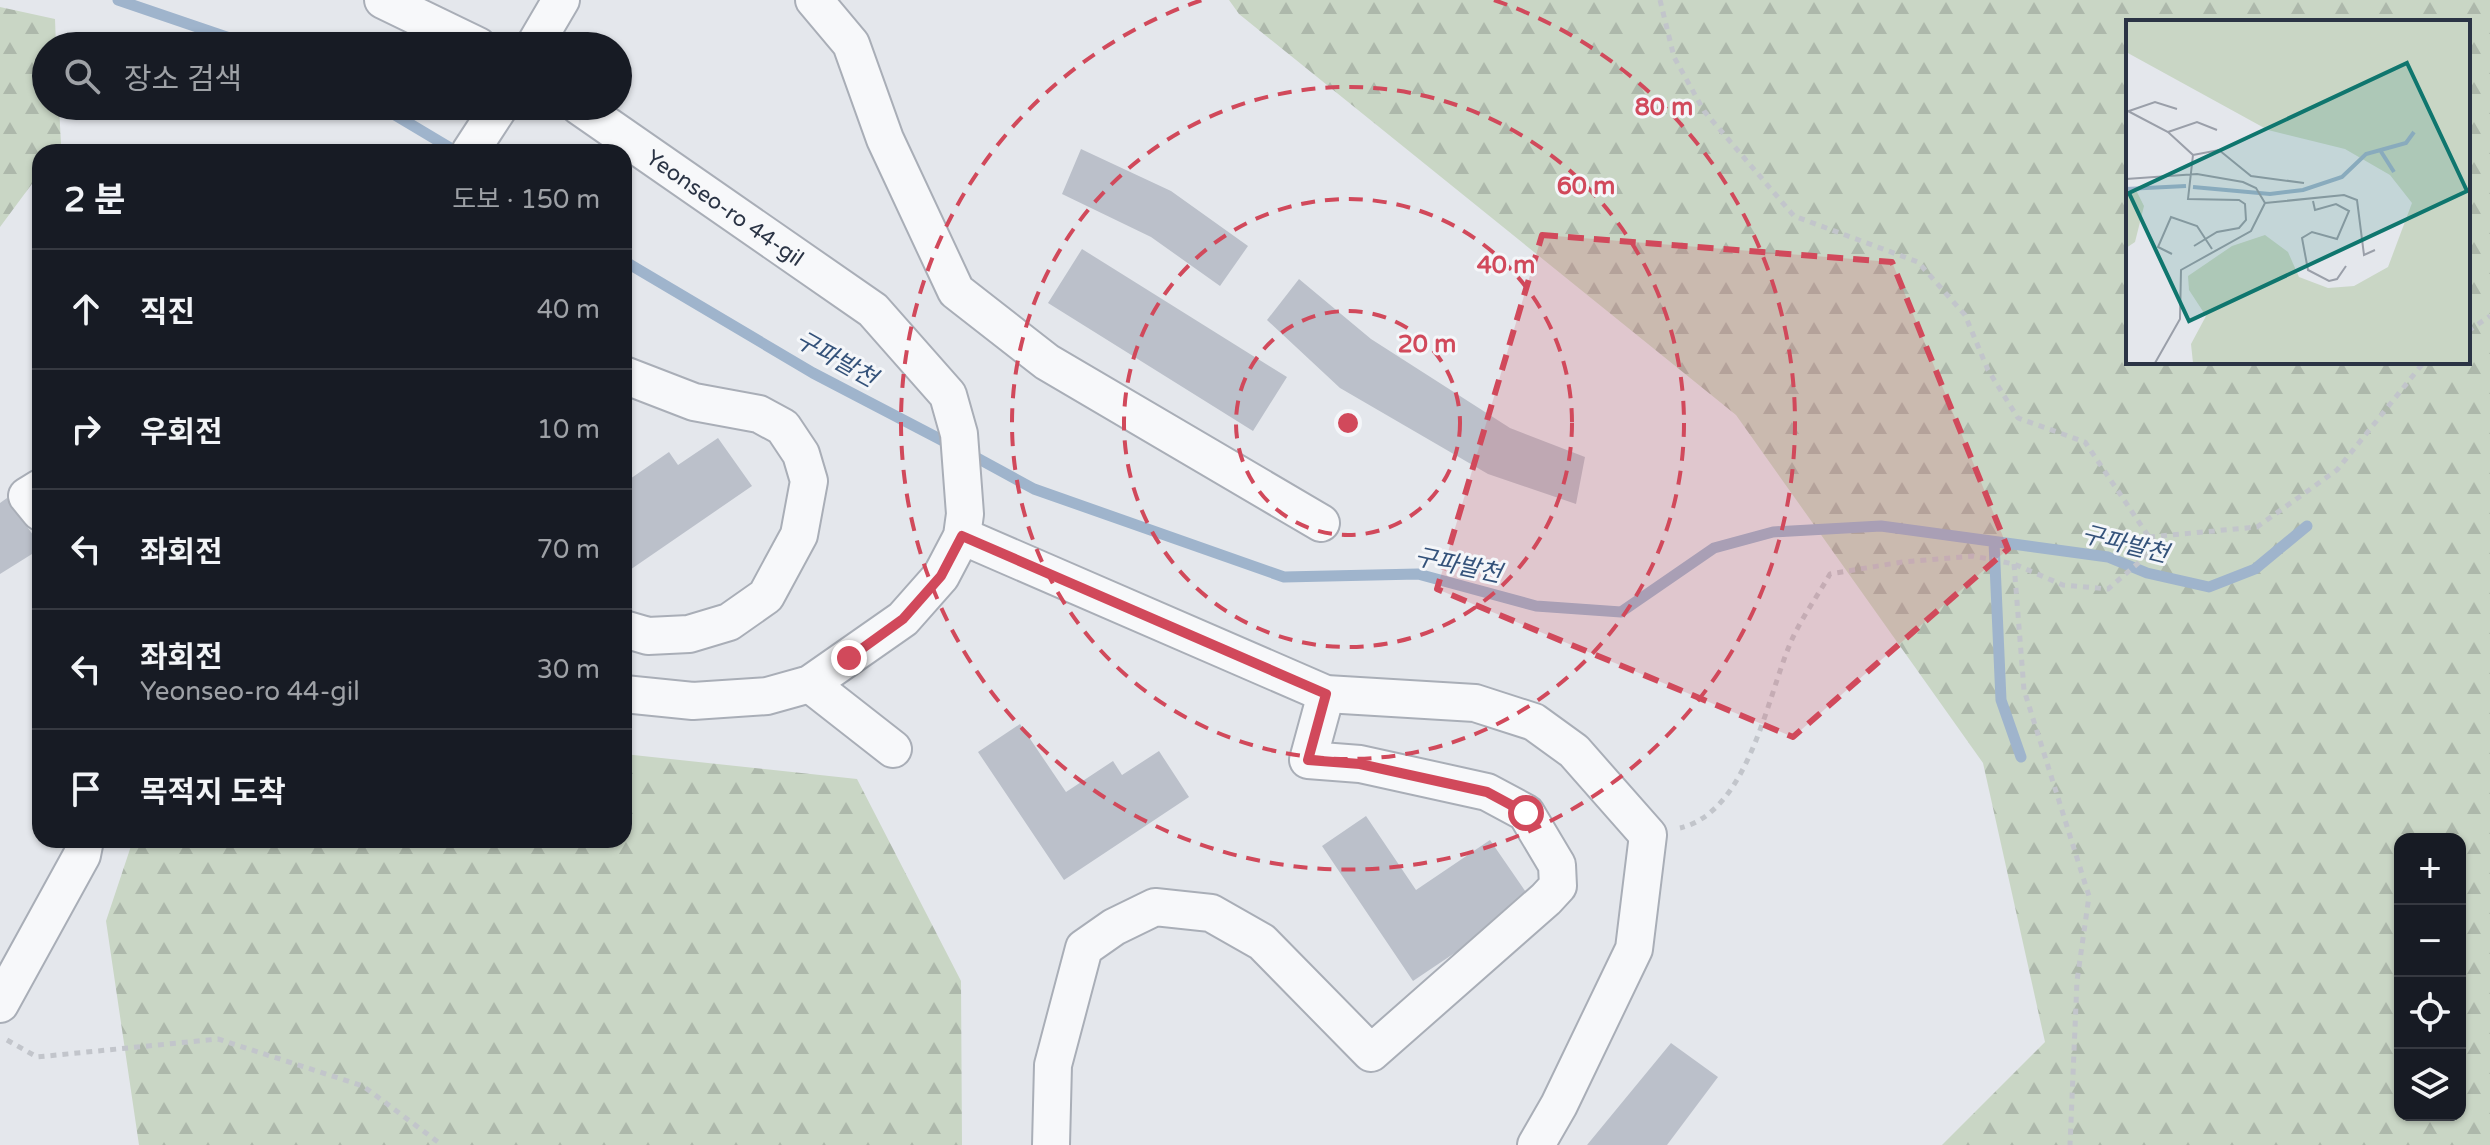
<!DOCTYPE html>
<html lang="ko">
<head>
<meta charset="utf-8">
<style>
  body { margin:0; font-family:"Varela Round","Noto Sans KR",sans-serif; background:#20242c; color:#f1f3f6 }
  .controls { position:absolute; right:24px; bottom:24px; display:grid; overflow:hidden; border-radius:16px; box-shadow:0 2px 6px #0004 }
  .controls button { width:72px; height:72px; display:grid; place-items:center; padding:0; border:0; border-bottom:2px solid #363941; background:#171b24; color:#f1f3f6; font:40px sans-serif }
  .stop { position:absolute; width:24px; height:24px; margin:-18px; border:6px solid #d1495b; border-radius:50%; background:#fff }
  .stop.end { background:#d1495b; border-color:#fff; box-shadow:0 2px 8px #0008 }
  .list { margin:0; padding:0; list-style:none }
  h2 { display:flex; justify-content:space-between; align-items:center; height:104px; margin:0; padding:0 32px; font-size:34px }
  h2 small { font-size:26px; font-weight:400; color:#9ea1a6 }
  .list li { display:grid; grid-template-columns:52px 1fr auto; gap:24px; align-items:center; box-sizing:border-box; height:120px; padding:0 32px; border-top:2px solid #363941 }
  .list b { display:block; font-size:30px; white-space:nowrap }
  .list p { margin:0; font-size:26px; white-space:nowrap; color:#9ea1a6 }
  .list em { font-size:26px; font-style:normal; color:#9ea1a6 }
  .icon { flex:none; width:44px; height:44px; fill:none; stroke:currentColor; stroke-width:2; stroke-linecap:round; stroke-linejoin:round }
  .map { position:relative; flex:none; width:2490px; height:1145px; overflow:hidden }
  .search { position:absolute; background:#171b24; box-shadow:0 2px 6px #0004; left:32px; top:32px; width:600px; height:88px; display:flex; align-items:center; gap:20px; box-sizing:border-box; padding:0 28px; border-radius:44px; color:#9ea1a6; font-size:30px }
  .panel { position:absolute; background:#171b24; box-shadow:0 2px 6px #0004; left:32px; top:144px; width:600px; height:704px; border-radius:24px }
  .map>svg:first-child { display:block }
</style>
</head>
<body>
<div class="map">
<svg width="2490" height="1145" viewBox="0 0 2490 1145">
  <defs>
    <pattern id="forest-firs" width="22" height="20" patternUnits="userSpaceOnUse" patternTransform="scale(2)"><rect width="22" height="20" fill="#c9d6c5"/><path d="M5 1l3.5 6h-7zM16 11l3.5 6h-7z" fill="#adb8ab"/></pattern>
  </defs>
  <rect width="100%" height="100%" fill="#e4e7ec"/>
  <!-- forest -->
  <path fill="url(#forest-firs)" fill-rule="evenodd" d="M 1229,0 L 2490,0 L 2490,1145 L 1942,1145 L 2045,1042 L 1983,763 L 1736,415 L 1239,14 ZM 2468,22 L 2468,362 L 2128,362 L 2128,22 ZM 2400,839 L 2460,839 L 2460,1115 L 2400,1115 Z
    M 0,7 L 55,19 L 56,46 L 46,46 L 46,106 L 59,106 L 61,144 L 55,152 L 40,152 L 40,173 L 0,227 Z
    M 624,754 L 857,779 L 961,981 L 962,1145 L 139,1145 L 106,921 L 133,840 L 624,840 Z"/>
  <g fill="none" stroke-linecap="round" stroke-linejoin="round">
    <!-- stream -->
    <path stroke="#9fb4cc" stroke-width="11" d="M 118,0 L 253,46
      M 380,106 L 457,152
      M 624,261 L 813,373 L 953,446
      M 968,453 L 1034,489 L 1284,577 L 1418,574 L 1536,606 L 1621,612 L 1714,548 L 1773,532 L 1881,526 L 2108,557 L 2147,573 L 2209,587 L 2255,569 L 2307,526
      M 1994,542 L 2001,700 L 2021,757"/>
  </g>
  <!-- building -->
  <path fill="#bbc0ca" d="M 1081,149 L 1171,191 L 1248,246 L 1220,286 L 1151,237 L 1062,194 Z
    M 1082,249 L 1287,377 L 1253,431 L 1048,303 Z
    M 1299,279 L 1371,339 L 1510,428 L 1585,457 L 1576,504 L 1488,474 L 1340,388 L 1267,320 Z
    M 718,438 L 752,486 L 624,574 L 624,477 L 627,481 L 669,452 L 678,465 Z
    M 7,498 L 40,545 L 40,549 L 0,574 L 0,503 Z
    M 1020,724 L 1066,792 L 1113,761 L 1122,775 L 1159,751 L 1189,797 L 1064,880 L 978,752 Z
    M 1366,816 L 1416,890 L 1490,840 L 1532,901 L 1413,981 L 1322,846 Z
    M 1671,1043 L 1718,1077 L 1667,1145 L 1587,1145 Z"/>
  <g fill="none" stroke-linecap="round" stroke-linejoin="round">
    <!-- minor casing -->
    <g stroke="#a9aeb7" stroke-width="40">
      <g id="minor">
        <path d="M 383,0 L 478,46"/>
        <path d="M 814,0 L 851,44 L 885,139 L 956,291 L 1047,362 L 1321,523"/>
        <path d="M 534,46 L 561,0"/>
        <path id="s1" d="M 579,106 L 873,310 L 948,395 L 959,434 L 965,514 L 962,536 L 941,576 L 903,619 L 810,684 L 767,696 L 693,701 L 624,694"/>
        <path d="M 470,152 L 500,106"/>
        <path d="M 624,375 L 694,402 L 759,414 L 783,427 L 801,454 L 809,481 L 799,535 L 766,596 L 729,622 L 689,634 L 648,636 L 624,629"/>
        <path d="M 40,488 L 27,496 L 40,512"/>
        <path d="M 962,536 L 1326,694 L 1475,703 L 1534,722 L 1574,751 L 1648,835 L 1634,949 L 1559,1105 L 1536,1145"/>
        <path d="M 810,684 L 893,749"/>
        <path d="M 0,1004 L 82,855 L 85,840"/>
        <path d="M 1051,1145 L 1053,1065 L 1084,948 L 1114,927 L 1155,907 L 1211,913 L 1262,942 L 1371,1053 L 1546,899 L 1558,886 L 1557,865 L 1526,813 L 1487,792 L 1360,764 L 1308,760 L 1326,694"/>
      </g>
    </g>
    <!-- path -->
    <path stroke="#c2c5cb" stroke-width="5" stroke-dasharray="6 6" stroke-linecap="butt" d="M 1660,0 L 1674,57 L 1704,111 L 1794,216 L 1918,262 L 1965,315 L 1988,370 L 2018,418 L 2085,442 L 2149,537 L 2144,558 L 2108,589 L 2063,585 L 2014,564 L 1973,556 L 1902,562 L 1830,574 C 1817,597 1800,620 1790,644 C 1767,698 1748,812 1680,828
      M 2468,331 L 2490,316
      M 2149,537 L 2257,527 L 2337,470 L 2424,362
      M 2014,564 L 2024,690 L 2089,896 L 2077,981 L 2070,1145
      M 7,1040 L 37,1057 L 218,1039 L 363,1086 L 442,1145"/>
    <!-- minor -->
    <use href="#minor" stroke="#f7f8fa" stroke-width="36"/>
  </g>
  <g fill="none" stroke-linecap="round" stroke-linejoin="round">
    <!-- route -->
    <path stroke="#d1495b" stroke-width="10" d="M 849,658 L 903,619 L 941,576 L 962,536 L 1326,694 L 1308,760 L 1360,764 L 1487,792 L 1526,813"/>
  </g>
  <!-- marked area -->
  <path fill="#d1495b" fill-opacity="0.2" stroke="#d1495b" stroke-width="6" stroke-dasharray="16 10" stroke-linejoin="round" d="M 1542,235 L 1892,262 L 2008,549 L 1793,737 L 1437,589 Z"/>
  <!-- distance rings -->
  <g fill="none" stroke="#d1495b" stroke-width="4" stroke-dasharray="14 10">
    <circle cx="1348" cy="423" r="112"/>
    <circle cx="1348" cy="423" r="224"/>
    <circle cx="1348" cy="423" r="336"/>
    <path d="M1494 0A447 447 0 1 1 1202 0"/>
  </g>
  <g text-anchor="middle" stroke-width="6" stroke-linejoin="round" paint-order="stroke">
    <!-- street labels -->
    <g font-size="22" fill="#2b3445" stroke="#f4f6f9">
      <text dy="8" stroke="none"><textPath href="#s1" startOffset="178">Yeonseo-ro 44-gil</textPath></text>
    </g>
    <!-- water labels -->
    <g font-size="24" font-style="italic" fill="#34527a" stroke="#f4f6f9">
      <text transform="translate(836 359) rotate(29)" y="8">구파발천</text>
      <text transform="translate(2125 544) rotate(14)" y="8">구파발천</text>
      <text transform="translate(1458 565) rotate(12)" y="8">구파발천</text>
    </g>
  </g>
  <!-- overview -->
  <g transform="translate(2126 20)">
    <rect width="344" height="344" fill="#e4e7ec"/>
    <path d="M 0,1 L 344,1 L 344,343 L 67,343 L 65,324 L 80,296 L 63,270 L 62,256 L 106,226 L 139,215 L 162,232 L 173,257 L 202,268 L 228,266 L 262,247 L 286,183 L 264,155 L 219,129 L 142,110 L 0,32 ZM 11,172 L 18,186 L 9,222 L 0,228 L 0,174 Z" fill="#c9d6c5"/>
    <path fill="none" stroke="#9fb4cc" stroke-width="4" d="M 254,130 L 268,152M 67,167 L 144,174 L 177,170 L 216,157 L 240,134 L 280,123 L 288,112M 0,169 L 60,166"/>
    <path fill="none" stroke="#9a9fa9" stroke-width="2" d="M 0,90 L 42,112 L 67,135 L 62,179 L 113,180 L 119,184 L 120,200 L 113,208 L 91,212 L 68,226M 3,91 L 29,82 L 51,89M 42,112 L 71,102 L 91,110M 67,135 L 93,130 L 125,156 L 178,163M 0,159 L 71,154 L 117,162 L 130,168 L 139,183 L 125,211 L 55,250 L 54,299 L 29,343M 187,181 L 189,190 L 210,184 L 223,191 L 211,219 L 186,212 L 176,218 L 182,250 L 203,261 L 211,259 L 220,246M 139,183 L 218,175 L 231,180 L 238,235 L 249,230M 46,234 L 32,227 L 45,197 L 71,206 L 86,229"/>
    <path fill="#0f766e" fill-opacity="0.15" stroke="#0f766e" stroke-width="4" d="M 281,43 L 341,171 L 63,301 L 3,173 Z"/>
    <rect width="344" height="344" fill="none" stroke="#2b3445" stroke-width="4"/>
  </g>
  <circle cx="1348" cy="423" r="12" fill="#d1495b" stroke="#f4f6f9" stroke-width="4"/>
  <g font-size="24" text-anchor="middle" font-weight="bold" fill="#d1495b" stroke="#f4f6f9" stroke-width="6" stroke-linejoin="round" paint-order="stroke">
    <text x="1664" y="115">80 m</text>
    <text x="1586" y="194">60 m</text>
    <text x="1506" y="273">40 m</text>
    <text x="1427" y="352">20 m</text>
  </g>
</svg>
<div class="controls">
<button>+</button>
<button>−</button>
<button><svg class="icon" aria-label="locate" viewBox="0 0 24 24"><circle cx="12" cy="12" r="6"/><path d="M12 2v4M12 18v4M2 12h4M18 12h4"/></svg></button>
<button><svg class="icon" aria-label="layers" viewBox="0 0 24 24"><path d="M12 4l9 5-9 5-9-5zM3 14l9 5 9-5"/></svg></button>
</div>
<div class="stop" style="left:1526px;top:813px"></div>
<div class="stop end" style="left:849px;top:658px"></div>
<div class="search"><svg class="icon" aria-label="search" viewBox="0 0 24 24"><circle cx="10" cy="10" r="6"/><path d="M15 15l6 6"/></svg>장소 검색</div>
<section class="panel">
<h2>2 분<small>도보 · 150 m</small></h2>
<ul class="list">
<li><svg class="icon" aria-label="ahead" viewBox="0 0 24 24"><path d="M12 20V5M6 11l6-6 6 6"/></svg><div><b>직진</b></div><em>40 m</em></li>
<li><svg class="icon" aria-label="right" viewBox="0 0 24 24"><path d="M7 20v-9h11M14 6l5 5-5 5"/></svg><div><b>우회전</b></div><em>10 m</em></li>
<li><svg class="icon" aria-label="left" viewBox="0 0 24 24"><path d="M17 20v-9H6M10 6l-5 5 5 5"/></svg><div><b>좌회전</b></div><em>70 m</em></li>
<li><svg class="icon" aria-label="left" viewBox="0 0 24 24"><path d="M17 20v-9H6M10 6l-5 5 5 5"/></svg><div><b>좌회전</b><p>Yeonseo-ro 44-gil</p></div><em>30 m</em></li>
<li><svg class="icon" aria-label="arrive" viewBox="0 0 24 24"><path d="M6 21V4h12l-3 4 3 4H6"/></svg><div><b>목적지 도착</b></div></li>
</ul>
</section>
</div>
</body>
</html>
